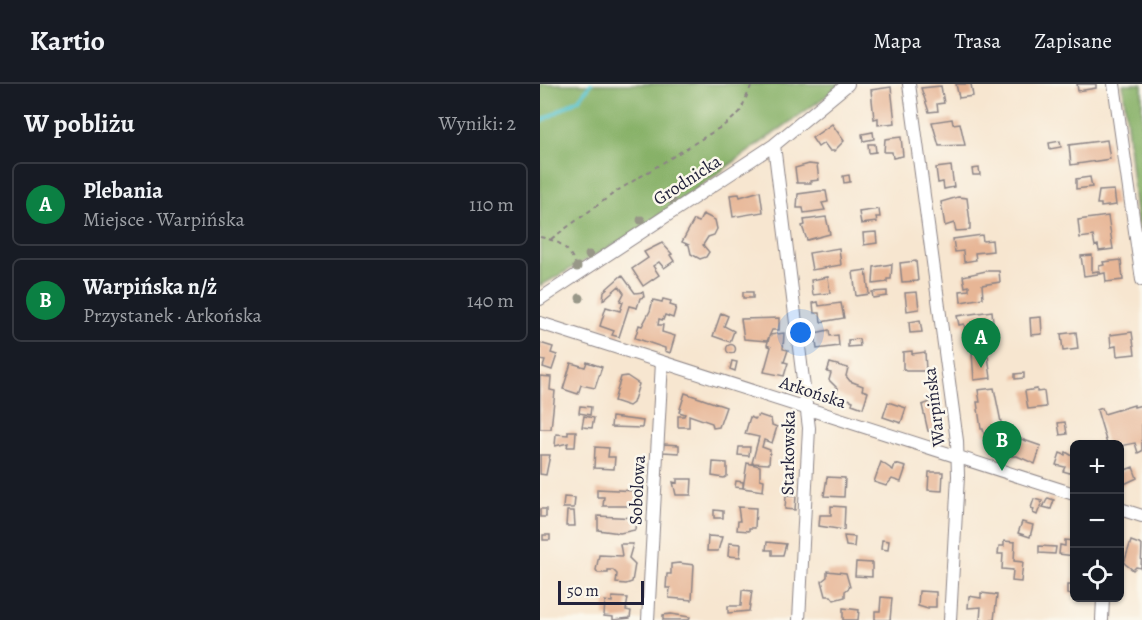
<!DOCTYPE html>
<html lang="pl">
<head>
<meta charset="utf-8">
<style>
  body { margin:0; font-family:Alegreya,serif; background:#20242c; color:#f1f3f6 }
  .controls { position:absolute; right:18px; bottom:18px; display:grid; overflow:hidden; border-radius:9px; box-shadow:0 2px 4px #0004 }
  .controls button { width:54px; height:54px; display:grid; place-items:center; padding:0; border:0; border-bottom:2px solid #363941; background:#171b24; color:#f1f3f6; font:30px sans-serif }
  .scale { position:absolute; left:18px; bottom:15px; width:86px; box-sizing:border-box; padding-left:6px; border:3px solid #22223b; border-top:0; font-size:16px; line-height:21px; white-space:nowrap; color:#22223b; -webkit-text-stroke:4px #fbf7ec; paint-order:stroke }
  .you { position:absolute; left:261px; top:249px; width:21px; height:21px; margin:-15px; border:4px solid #fff; border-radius:50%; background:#1a73e8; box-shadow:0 0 0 9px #1a73e833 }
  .badge { display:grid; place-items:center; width:39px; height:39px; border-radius:50%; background:#0b8043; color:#fff; font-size:20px; font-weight:700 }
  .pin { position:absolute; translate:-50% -50px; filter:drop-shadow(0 2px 3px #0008) }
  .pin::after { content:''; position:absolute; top:32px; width:21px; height:18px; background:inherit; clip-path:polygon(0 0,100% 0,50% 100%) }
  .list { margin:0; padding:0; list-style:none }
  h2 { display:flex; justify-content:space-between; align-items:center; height:78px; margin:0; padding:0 24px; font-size:26px }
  h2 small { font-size:20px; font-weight:400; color:#9ea1a6 }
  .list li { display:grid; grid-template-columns:39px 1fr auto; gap:18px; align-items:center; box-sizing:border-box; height:84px; margin:0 12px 12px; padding:0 12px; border:2px solid #363941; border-radius:9px }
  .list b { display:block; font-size:22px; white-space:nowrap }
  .list p { margin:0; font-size:20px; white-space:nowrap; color:#9ea1a6 }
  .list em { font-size:20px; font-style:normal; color:#9ea1a6 }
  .icon { flex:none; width:33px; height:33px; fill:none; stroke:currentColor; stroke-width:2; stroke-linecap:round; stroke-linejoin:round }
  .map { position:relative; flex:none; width:602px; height:536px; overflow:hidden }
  header { display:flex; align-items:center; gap:36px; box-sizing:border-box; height:84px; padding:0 30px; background:#171b24; border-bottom:2px solid #363941 }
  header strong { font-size:28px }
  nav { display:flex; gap:33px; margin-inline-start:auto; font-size:21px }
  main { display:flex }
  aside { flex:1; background:#171b24 }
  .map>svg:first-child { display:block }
</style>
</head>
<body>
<header>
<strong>Kartio</strong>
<nav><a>Mapa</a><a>Trasa</a><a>Zapisane</a></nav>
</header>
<main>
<aside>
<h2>W pobliżu<small>Wyniki: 2</small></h2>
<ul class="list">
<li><span class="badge">A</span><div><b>Plebania</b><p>Miejsce · Warpińska</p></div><em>110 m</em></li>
<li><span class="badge">B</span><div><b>Warpińska n/ż</b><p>Przystanek · Arkońska</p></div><em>140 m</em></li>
</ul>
</aside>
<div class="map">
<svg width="602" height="536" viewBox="0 0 602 536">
  <rect width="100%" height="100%" fill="#fbf7ec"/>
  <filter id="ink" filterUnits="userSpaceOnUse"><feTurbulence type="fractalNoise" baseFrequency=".0167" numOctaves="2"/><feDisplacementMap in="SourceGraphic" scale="12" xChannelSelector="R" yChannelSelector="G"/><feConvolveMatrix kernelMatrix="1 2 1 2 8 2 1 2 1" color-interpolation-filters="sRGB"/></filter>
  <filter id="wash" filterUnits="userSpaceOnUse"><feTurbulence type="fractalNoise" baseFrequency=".008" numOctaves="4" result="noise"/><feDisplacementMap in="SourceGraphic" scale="24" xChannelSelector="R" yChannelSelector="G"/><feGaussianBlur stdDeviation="1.35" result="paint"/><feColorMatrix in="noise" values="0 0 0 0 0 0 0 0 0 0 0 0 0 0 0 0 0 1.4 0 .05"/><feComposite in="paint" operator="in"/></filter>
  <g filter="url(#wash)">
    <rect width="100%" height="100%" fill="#f7e6d0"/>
    <!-- forest -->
    <path fill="#87b168" stroke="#546a52" stroke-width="1.5" d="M 0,0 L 303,0 L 93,150 L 0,202 Z
      M 583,0 L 602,0 L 602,155 L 597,139 Z"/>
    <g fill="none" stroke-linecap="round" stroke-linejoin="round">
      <!-- stream -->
      <path stroke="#57c4d0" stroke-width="4" d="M 0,38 L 39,15 L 51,0"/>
    </g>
    <g id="blocks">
      <!-- building -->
      <path fill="#e7b696" d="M 416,0 L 431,0 L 433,12 L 419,14 Z
        M 537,0 L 556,0 L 556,4 L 538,7 Z
        M 401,2 L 404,19 L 397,20 L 398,27 L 389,28 L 381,4 Z
        M 351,3 L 355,39 L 338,41 L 338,34 L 334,35 L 331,6 Z
        M 412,35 L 413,40 L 420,39 L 425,61 L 399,62 L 392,38 Z
        M 292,40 L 304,57 L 294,67 L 290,67 L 284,59 L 278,63 L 272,54 Z
        M 333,48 L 334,55 L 323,57 L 322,50 Z
        M 361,53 L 363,72 L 353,74 L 352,68 L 344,68 L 345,55 Z
        M 567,56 L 570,75 L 531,81 L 529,61 Z
        M 520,57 L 521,63 L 510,65 L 509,59 Z
        M 328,60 L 335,60 L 336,68 L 329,69 Z
        M 269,80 L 277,81 L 279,96 L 271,97 L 271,99 L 257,99 L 255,84 Z
        M 411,82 L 414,103 L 404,105 L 403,98 L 398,99 L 396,84 Z
        M 439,84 L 440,91 L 433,91 L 432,85 Z
        M 309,91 L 310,98 L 304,99 L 303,92 Z
        M 550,93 L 552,103 L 536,105 L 536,95 Z
        M 574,106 L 576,121 L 561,123 L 561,120 L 557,120 L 559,107 Z
        M 220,107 L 223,128 L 193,133 L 190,111 L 199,110 L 200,113 Z
        M 280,107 L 286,107 L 288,118 L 282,119 L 285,126 L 264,129 L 263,124 L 257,124 L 258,110 Z
        M 418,113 L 427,114 L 430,138 L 430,146 L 416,147 L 414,139 L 405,142 L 401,118 Z
        M 339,125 L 340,133 L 336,133 L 337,138 L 321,140 L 319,128 Z
        M 163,130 L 175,136 L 177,145 L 174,151 L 168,153 L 163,161 L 169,168 L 166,173 L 160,175 L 151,170 L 149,161 L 142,158 L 154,136 L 159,138 Z
        M 568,132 L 573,165 L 559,167 L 558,161 L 555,162 L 553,152 L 540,154 L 538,136 Z
        M 286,133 L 290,150 L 267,156 L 262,142 L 265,141 L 264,136 Z
        M 336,148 L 337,159 L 324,161 L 323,149 Z
        M 442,151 L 443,157 L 452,156 L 453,167 L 435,169 L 436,176 L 424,178 L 423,167 L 415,168 L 413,155 Z
        M 122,159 L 132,170 L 130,171 L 134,177 L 124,184 L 119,178 L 113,182 L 119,191 L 103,202 L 92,185 L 108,174 L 104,168 Z
        M 299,164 L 301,181 L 272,186 L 269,169 Z
        M 552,171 L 552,188 L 558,187 L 558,190 L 544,192 L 541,172 Z
        M 581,176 L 583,196 L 566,198 L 565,189 L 560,190 L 559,182 L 564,181 L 563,178 Z
        M 376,177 L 378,197 L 362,198 L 360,179 Z
        M 352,180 L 351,195 L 347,195 L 347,198 L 333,200 L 334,183 Z
        M 326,186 L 329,210 L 316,212 L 313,188 Z
        M 446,187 L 459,187 L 460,198 L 442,201 L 443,214 L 421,218 L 420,207 L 429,206 L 429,202 L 425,203 L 423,192 Z
        M 82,191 L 95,209 L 103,208 L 104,213 L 100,214 L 97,224 L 89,222 L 79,253 L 72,251 L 74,247 L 60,242 L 66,223 L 80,227 L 83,218 L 80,217 L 84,209 L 79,202 L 63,216 L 64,207 Z
        M 288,193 L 290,209 L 273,211 L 271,196 Z
        M 347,207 L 347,212 L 333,214 L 332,208 Z
        M 203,208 L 213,208 L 213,214 L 203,214 Z
        M 377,208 L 379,225 L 367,227 L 365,209 Z
        M 123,215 L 131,217 L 130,221 L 136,223 L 133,234 L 125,231 L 123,236 L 119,235 L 118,241 L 123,241 L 122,248 L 135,252 L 130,269 L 125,267 L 125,264 L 95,254 L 99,241 L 102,242 L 110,227 L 113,216 L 122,218 Z
        M 278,218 L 279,222 L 301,219 L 304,234 L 281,238 L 280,229 L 274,229 L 273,219 Z
        M 452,227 L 453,238 L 446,239 L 448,254 L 427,257 L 424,240 L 419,241 L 417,232 Z
        M 181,229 L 188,232 L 184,242 L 194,247 L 190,258 L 173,252 Z
        M 501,233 L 502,250 L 491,251 L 490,234 Z
        M 239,234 L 239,246 L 232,246 L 227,257 L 204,255 L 201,235 Z
        M 380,236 L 382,248 L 370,249 L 369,238 Z
        M 289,246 L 290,252 L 298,251 L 299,262 L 277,265 L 275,249 Z
        M 536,248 L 538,265 L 523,267 L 521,250 Z
        M 592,248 L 595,270 L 577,272 L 576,262 L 571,263 L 570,251 Z
        M 244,249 L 243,265 L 248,266 L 244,278 L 248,279 L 244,292 L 224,288 L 231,263 L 227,261 L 230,251 Z
        M 319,255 L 320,262 L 308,263 L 308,256 Z
        M 0,259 L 13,263 L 11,269 L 17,271 L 12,286 L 3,283 L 5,277 L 0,276 Z
        M186.5 265a4.5 4.5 0 1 1 9 0a4.5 4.5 0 1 1-9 0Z
        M 372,267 L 372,270 L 385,268 L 386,287 L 366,287 L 363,285 L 363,268 Z
        M 443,268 L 444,273 L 448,272 L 451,294 L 434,296 L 432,269 Z
        M 192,277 L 197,278 L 195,287 L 190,285 Z
        M 47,278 L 62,283 L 55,304 L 41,301 L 38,310 L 23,305 L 31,279 L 45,283 Z
        M 290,279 L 308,284 L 306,292 L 310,297 L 323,302 L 322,306 L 328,308 L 323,324 L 312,320 L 313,317 L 296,310 L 298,305 L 289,296 L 291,289 L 287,288 Z
        M 484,289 L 484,294 L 475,295 L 475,290 Z
        M 0,292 L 11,293 L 10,306 L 15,307 L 11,345 L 0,345 Z
        M 87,292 L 99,300 L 93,319 L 89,322 L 74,317 L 81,293 Z
        M 454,304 L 462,343 L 460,343 L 460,348 L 444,350 L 443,345 L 441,345 L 437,318 L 440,318 L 438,306 Z
        M 497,305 L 497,308 L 504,307 L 506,323 L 488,325 L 485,307 Z
        M 145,309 L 186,323 L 179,343 L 173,344 L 172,339 L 149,331 L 149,343 L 138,343 L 138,332 L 144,332 L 145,330 L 139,328 Z
        M 393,317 L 396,319 L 399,340 L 398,345 L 388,347 L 382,321 Z
        M 348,318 L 366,324 L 361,339 L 343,333 Z
        M 594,321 L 594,323 L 602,321 L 602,367 L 598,369 L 595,359 L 580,362 L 567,360 L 557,326 L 562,324 L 564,330 Z
        M 40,322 L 51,323 L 50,331 L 39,329 Z
        M 219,331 L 231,335 L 232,341 L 237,343 L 232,359 L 224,356 L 222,363 L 230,366 L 229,380 L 212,379 L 219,353 L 205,350 L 210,333 L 215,335 Z
        M 44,332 L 54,334 L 52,344 L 42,343 Z
        M 72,333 L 103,337 L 102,344 L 71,343 Z
        M 525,338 L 527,350 L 520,351 L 518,339 Z
        M 28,347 L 36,347 L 35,363 L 27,363 L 28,359 L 15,362 L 16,350 L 28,351 Z
        M 478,354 L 501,362 L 495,380 L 477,372 L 472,372 Z
        M 124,360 L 139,361 L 139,369 L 123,368 Z
        M 55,363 L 69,364 L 68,373 L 75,373 L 74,385 L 54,384 Z
        M 199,363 L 210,363 L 209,372 L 198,371 Z
        M 526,368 L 534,373 L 533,390 L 523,387 L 525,383 L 516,381 L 520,369 L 525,371 Z
        M 0,371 L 10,371 L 6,391 L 0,390 Z
        M 173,378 L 187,379 L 187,392 L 184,394 L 172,392 Z
        M 341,378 L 353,386 L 355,380 L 366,383 L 361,398 L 352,395 L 346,402 L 334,398 Z
        M 207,379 L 220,382 L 220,395 L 224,396 L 223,407 L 203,404 Z
        M 593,383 L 597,394 L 580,402 L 580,388 Z
        M 389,388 L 403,388 L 402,407 L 388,406 Z
        M 287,393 L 305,394 L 304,413 L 284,412 Z
        M 137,395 L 152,395 L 151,411 L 136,411 L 133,398 L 137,399 Z
        M 196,397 L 203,398 L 203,404 L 195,403 Z
        M 57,405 L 97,407 L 96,422 L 63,422 L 64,413 L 57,413 Z
        M 246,411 L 256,412 L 255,426 L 245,425 Z
        M 24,413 L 35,414 L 34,424 L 23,424 Z
        M 508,414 L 514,416 L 511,425 L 503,423 Z
        M 494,415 L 502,417 L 497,431 L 493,429 L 494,425 L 491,424 Z
        M 291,422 L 305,423 L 304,446 L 279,442 L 280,431 L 291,431 Z
        M 198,423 L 216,424 L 215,444 L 209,444 L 209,447 L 197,446 L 198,437 L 200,437 Z
        M 0,425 L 6,425 L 6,433 L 0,433 Z
        M 174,426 L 183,427 L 183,434 L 174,434 Z
        M 27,427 L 34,427 L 35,442 L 26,442 Z
        M 58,432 L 96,434 L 95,446 L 80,449 L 58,446 Z
        M 482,438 L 493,441 L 490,453 L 478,449 Z
        M 3,451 L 10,451 L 10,456 L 3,456 Z
        M 168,452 L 182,453 L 178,467 L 167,467 Z
        M 304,452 L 315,453 L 314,463 L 306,462 Z
        M 342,456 L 349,457 L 348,466 L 341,465 Z
        M 525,456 L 534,457 L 534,472 L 519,470 L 520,461 L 525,462 Z
        M 464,457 L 475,458 L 474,477 L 483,478 L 481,498 L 472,497 L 473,486 L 462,485 L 463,470 L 458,470 L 459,462 L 464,462 Z
        M 591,457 L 602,461 L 601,484 L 596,483 L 593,486 L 584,479 Z
        M 227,458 L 246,460 L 243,471 L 232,471 L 232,466 L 226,466 Z
        M 189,459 L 201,460 L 200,473 L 188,472 Z
        M 80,460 L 93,460 L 89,474 L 95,480 L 92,498 L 86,500 L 76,499 L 77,490 L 73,486 L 68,486 L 68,489 L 58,489 L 56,486 L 59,471 L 82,472 Z
        M 499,462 L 516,463 L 515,470 L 499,469 Z
        M 316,478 L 332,479 L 332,493 L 315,492 Z
        M 139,479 L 154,481 L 152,516 L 129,514 L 130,504 L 126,504 L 127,490 L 131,490 L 131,480 Z
        M 287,487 L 306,489 L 310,503 L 305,507 L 305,513 L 294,516 L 291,512 L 286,512 L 282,497 L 287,493 Z
        M 532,494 L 534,494 L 534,511 L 527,510 L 527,501 L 532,501 Z
        M 202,506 L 212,507 L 209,527 L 188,529 L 188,522 L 201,522 Z
        M 379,507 L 396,508 L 396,523 L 388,523 L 388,525 L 378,522 Z
        M 441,509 L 457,511 L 454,536 L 440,536 L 441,523 L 428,524 L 429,512 L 441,514 Z
        M 72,513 L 88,514 L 86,526 L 91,527 L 90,534 L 73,536 L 73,533 L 64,532 L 65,517 L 72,518 Z
        M 341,513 L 352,514 L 350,536 L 335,536 L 335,527 L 340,527 Z
        M 303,524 L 319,526 L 318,536 L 303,536 Z
        M 131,530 L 150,533 L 149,536 L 123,536 L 123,531 Z"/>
    </g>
  </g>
  <g filter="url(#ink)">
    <use href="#blocks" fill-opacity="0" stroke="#8c8486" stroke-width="1.5"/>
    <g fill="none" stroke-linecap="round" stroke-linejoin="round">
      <!-- street casing -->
      <g stroke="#8c8486" stroke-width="14">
        <path id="street" d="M 369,0 L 417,357 L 418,392 L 410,536
          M 574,0 L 602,196
          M 234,61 L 269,344 L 259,536
          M 0,215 L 234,61 L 308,0
          M 0,239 L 534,410
          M 580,425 L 602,432
          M 108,536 L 122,278
          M 562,536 L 563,514"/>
      </g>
      <!-- path -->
      <path stroke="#8c8486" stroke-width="2" stroke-dasharray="4.5 4.5" stroke-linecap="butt" d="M 0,153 C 18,157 27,161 35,179
        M 11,155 L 77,107 L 189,38 L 200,28 L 212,0"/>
      <!-- street -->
      <use href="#street" stroke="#fff" stroke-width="12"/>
    </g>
    <!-- trees -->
    <g fill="#989788">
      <circle cx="132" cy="116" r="4.5"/>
      <circle cx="101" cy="136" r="4.5"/>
      <circle cx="49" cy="171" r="4.5"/>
      <circle cx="37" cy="183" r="4.5"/>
      <circle cx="40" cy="214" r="4.5"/>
    </g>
  </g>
  <g text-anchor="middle" stroke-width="5" stroke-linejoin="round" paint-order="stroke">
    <!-- street labels -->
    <g font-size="18" fill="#22223b" stroke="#fbf7ec">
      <text transform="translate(147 96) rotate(-33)" y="6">Grodnicka</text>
      <text transform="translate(273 308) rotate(18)" y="6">Arkońska</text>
      <text transform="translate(394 323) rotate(-97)" y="6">Warpińska</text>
      <text transform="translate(248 369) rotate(-89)" y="6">Starkowska</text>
      <text transform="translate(97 406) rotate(-87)" y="6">Sobolowa</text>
    </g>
  </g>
</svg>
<div class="controls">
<button>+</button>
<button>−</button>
<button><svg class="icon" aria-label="locate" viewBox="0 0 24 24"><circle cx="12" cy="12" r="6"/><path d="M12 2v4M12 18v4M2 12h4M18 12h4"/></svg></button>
</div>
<div class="scale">50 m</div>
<div class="you"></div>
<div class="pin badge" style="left:441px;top:284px">A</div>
<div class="pin badge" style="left:462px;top:387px">B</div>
</div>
</main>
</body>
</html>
